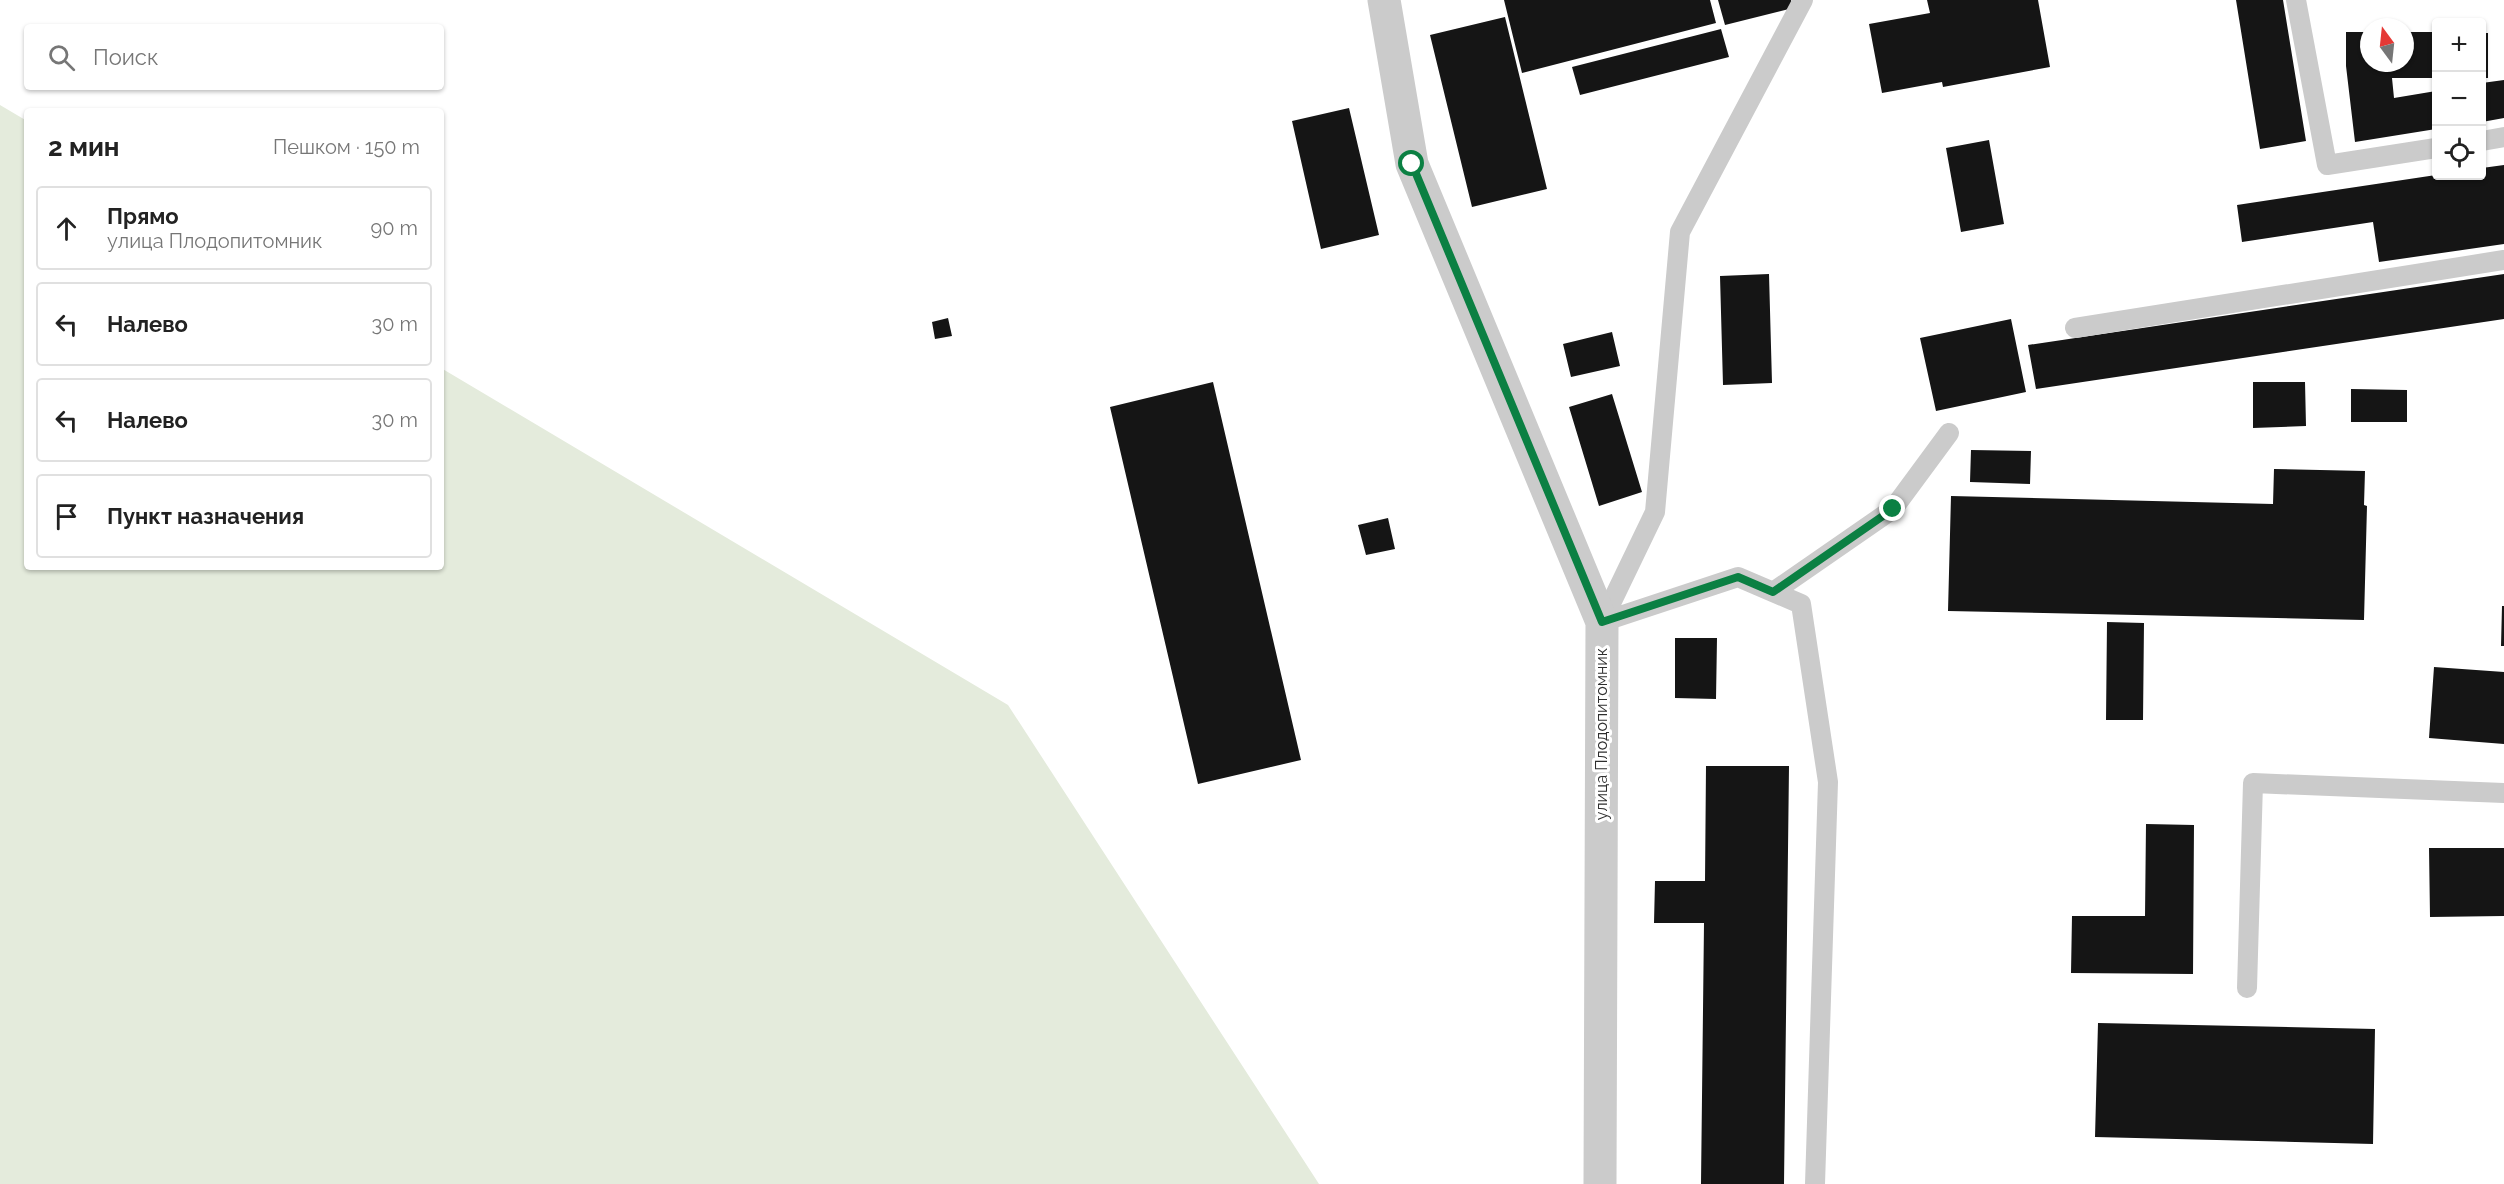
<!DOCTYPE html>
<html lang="ru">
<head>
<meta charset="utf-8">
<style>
  body { margin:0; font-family:Raleway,sans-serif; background:#f2f2f2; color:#222 }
  .controls { position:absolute; right:18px; top:18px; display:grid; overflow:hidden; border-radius:6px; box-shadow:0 2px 4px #0004 }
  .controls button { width:54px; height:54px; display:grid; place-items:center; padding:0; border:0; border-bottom:2px solid #e0e0e0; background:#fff; color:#222; font:30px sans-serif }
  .compass { position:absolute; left:2360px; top:18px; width:54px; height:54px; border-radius:50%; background:#fff; box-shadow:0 2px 4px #0004; rotate:345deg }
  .stop { position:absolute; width:18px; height:18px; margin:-14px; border:4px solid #0b8043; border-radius:50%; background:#fff }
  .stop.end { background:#0b8043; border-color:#fff; box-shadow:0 2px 6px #0008 }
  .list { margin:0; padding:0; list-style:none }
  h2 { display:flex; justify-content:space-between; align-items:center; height:78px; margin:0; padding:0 24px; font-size:26px }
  h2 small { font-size:20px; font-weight:400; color:#767676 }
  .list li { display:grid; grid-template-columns:39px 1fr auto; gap:18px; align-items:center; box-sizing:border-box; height:84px; margin:0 12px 12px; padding:0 12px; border:2px solid #e0e0e0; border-radius:6px }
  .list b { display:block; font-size:22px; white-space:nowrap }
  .list p { margin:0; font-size:20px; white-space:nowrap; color:#767676 }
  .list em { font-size:20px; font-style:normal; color:#767676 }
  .icon { flex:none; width:33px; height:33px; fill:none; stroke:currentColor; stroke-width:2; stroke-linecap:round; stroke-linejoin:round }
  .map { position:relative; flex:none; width:2504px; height:1184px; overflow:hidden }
  .search { position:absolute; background:#fff; box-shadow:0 2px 4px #0004; left:24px; top:24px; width:420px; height:66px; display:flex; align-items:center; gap:15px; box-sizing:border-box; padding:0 21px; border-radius:6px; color:#767676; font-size:22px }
  .panel { position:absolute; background:#fff; box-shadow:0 2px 4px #0004; left:24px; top:108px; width:420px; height:462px; border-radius:6px }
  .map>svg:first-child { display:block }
</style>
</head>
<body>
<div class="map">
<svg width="2504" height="1184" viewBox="0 0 2504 1184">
  <rect width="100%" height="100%" fill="#fff"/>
  <!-- green -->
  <path fill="#e4ebdc" d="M 0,105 L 27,121 L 27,567 L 441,567 L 441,368 L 1008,705 L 1319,1184 L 0,1184 Z"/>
  <!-- building -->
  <path fill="#151515" d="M 1504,0 L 1710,0 L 1716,23 L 1522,73 Z
    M 1718,0 L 1791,0 L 1793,8 L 1725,25 Z
    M 1927,0 L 2038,0 L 2050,67 L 1943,87 L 1942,82 L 1882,93 L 1869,24 L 1930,13 Z
    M 2236,0 L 2283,0 L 2306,141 L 2260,149 Z
    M 1505,17 L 1547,189 L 1472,207 L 1430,35 Z
    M 1721,29 L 1729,57 L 1580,95 L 1572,67 Z
    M 2346,32 L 2369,32 L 2369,63 L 2405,63 L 2405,32 L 2436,32 L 2436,78 L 2392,78 L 2394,98 L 2436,91 L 2436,129 L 2355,142 L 2346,66 Z
    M 2482,33 L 2488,33 L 2488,78 L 2482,78 Z
    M 2504,80 L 2504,118 L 2482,122 L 2482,83 Z
    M 1349,108 L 1379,235 L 1321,249 L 1292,121 Z
    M 1989,140 L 2004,224 L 1961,232 L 1946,148 Z
    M 2504,165 L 2504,244 L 2379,262 L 2373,222 L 2242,242 L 2237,205 L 2436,175 L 2482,176 L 2482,168 Z
    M 1769,274 L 1772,383 L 1723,385 L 1720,276 Z
    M 2504,274 L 2504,319 L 2036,389 L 2028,345 Z
    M 948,318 L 952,336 L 935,339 L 932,322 Z
    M 2011,319 L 2026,392 L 1936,411 L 1920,338 Z
    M 1612,332 L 1620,366 L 1571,377 L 1563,344 Z
    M 1213,382 L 1301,760 L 1198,784 L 1110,407 Z
    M 2253,382 L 2305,382 L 2306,426 L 2253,428 Z
    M 2351,389 L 2407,390 L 2407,422 L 2351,422 Z
    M 1612,394 L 1642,492 L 1599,506 L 1569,407 Z
    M 1971,450 L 2031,451 L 2030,484 L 1970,482 Z
    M 2274,469 L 2365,471 L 2364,505 L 2367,506 L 2364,620 L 1948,611 L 1951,496 L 2273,504 Z
    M 1388,518 L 1395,549 L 1366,555 L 1358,525 Z
    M 2502,606 L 2504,606 L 2504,646 L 2501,646 Z
    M 2107,622 L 2144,623 L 2143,720 L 2106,720 Z
    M 1675,638 L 1717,638 L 1716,699 L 1675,698 Z
    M 2434,667 L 2504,672 L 2504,744 L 2429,738 Z
    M 1706,766 L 1789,766 L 1784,1184 L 1701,1184 L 1704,923 L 1654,923 L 1655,881 L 1705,881 Z
    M 2146,824 L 2194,825 L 2193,974 L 2071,973 L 2072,916 L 2145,916 Z
    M 2429,848 L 2504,848 L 2504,916 L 2430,917 Z
    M 2098,1023 L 2375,1029 L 2373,1144 L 2095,1137 Z"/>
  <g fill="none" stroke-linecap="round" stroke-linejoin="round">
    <!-- lane -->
    <path stroke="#cbcbcb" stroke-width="20" d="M 1803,0 L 1680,232 L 1655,512 L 1602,622 L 1738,577 L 1801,604 L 1828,782 L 1815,1184
      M 2296,0 L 2327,165 L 2436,148
      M 2482,141 L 2504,137
      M 2075,328 L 2504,260
      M 1773,592 L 1893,509 L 1949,433
      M 2247,988 L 2253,783 L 2504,793"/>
    <!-- street -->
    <path stroke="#cbcbcb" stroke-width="33" d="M 1384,0 L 1412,164 L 1602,622 L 1600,1184"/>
  </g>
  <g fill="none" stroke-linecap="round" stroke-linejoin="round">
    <!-- route -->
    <path stroke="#0b8043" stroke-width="8" d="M 1412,164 L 1602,622 L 1738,577 L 1773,592 L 1893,509"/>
  </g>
  <g text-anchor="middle" stroke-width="6" stroke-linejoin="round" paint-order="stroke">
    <!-- street labels -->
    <g font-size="16" fill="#2e2e2e" stroke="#fff">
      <text transform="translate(1601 734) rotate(-90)" y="6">улица Плодопитомник</text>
    </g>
  </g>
</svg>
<div class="controls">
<button>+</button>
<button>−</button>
<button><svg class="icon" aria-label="locate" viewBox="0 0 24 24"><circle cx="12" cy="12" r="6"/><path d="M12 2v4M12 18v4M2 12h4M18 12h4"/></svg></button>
</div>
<svg class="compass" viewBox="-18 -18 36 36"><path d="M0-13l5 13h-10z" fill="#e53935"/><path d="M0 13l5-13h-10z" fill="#767676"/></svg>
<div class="stop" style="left:1412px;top:164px"></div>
<div class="stop end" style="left:1893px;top:509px"></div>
<div class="search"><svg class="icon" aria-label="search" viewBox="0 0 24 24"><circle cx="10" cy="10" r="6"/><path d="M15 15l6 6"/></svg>Поиск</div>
<section class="panel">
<h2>2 мин<small>Пешком · 150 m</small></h2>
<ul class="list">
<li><svg class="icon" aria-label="ahead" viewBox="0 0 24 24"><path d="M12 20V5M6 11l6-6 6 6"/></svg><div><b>Прямо</b><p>улица Плодопитомник</p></div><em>90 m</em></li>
<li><svg class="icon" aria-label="left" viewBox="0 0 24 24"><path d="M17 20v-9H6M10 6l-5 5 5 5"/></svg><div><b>Налево</b></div><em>30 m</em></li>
<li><svg class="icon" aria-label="left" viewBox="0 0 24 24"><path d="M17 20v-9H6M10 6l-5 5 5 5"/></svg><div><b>Налево</b></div><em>30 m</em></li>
<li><svg class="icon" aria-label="arrive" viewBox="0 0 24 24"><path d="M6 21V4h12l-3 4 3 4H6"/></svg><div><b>Пункт назначения</b></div></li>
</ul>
</section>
</div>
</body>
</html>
